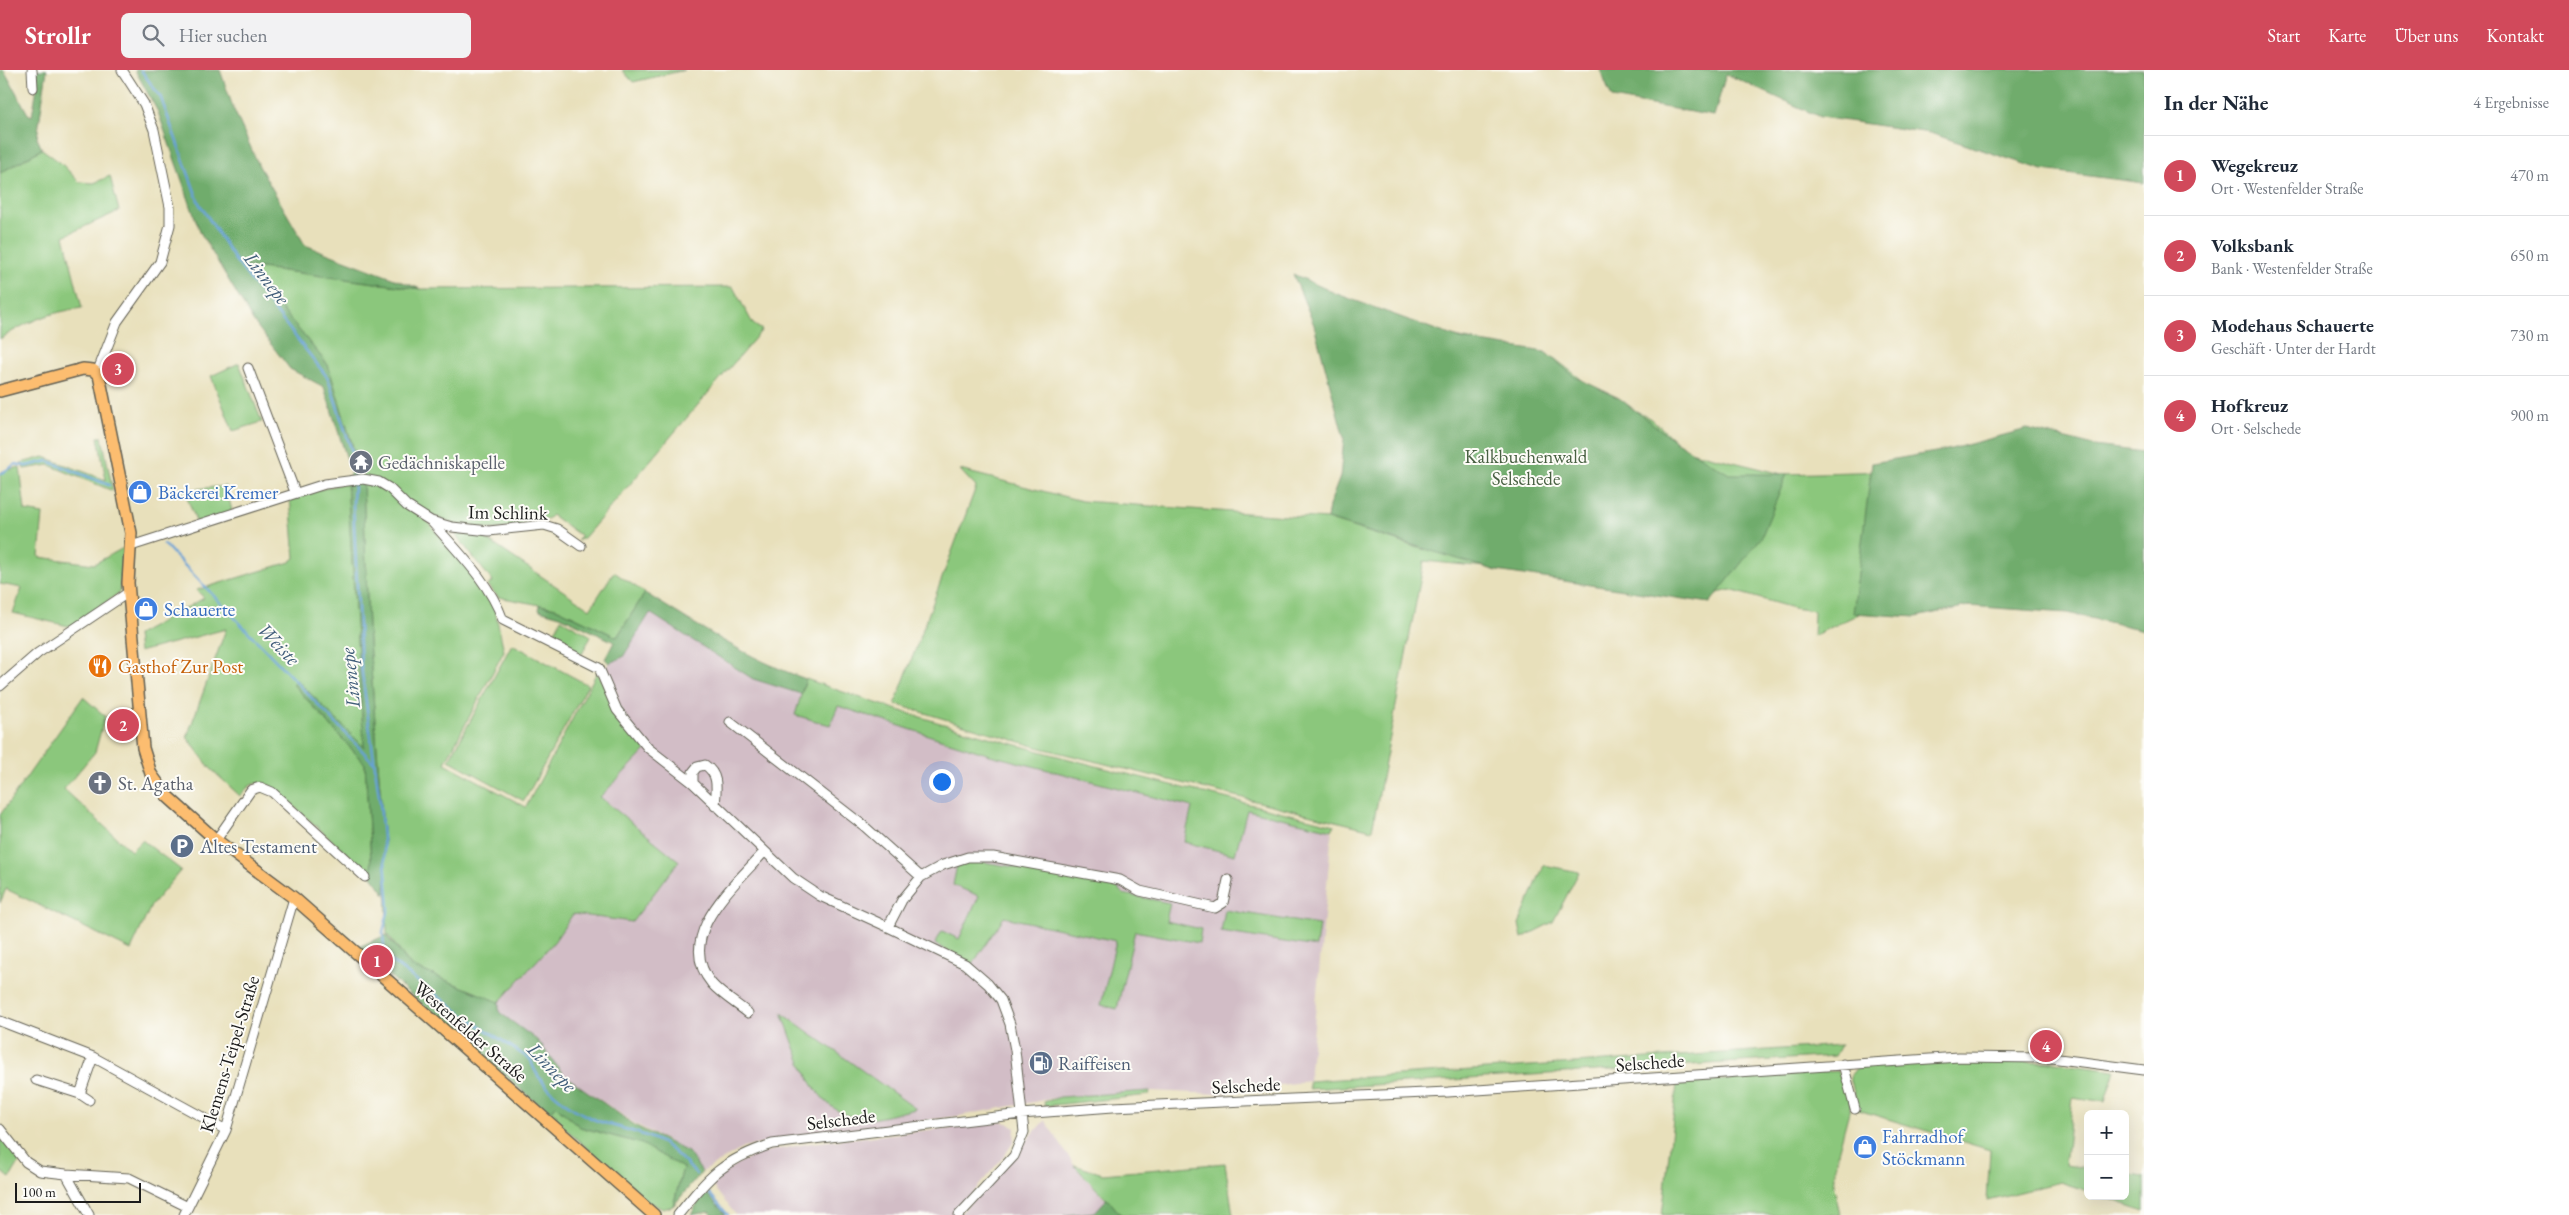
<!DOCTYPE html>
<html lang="de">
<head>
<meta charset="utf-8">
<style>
  body { margin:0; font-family:"EB Garamond",serif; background:#f2f2f3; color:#1f2937 }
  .controls { position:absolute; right:15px; bottom:15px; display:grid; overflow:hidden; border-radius:8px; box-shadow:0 5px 20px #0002 }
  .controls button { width:45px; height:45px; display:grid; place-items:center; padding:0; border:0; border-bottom:1px solid #e0e1e3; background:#fff; color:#1f2937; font:25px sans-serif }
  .scale { position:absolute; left:15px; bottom:12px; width:126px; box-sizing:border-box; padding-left:5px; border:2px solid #1c1c1c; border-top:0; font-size:14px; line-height:18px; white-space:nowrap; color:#1c1c1c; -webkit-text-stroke:4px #fdfcf7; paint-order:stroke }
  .you { position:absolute; left:941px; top:711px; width:18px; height:18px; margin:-12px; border:4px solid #fff; border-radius:50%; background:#1a73e8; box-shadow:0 0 0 8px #1a73e833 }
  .badge { display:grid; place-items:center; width:32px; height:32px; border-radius:50%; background:#d1495b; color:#fff; font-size:16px; font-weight:700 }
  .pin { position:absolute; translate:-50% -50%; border:2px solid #fff; box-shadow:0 1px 5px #0006 }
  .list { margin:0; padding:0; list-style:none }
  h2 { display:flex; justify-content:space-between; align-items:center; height:65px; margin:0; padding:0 20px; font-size:21px }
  h2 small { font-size:16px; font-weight:400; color:#747a83 }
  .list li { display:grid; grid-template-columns:32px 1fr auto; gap:15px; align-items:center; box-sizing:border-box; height:80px; padding:0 20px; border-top:1px solid #e0e1e3 }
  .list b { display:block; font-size:19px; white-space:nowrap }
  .list p { margin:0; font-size:16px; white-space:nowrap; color:#747a83 }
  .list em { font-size:16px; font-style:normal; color:#747a83 }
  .icon { flex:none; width:28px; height:28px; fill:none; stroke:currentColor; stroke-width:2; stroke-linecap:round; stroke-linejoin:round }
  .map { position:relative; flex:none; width:2144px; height:1145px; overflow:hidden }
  header { display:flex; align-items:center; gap:30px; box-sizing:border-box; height:70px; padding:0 25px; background:#d1495b; color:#fff }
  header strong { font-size:24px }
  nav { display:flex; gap:28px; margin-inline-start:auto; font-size:18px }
  .search { width:350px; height:45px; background:#f2f2f3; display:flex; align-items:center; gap:12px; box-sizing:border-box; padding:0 18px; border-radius:8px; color:#747a83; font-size:19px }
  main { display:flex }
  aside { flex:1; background:#fff }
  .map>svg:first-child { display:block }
</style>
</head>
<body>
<header>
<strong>Strollr</strong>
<div class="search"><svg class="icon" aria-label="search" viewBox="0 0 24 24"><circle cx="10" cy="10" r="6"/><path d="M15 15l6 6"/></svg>Hier suchen</div>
<nav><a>Start</a><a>Karte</a><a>Über uns</a><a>Kontakt</a></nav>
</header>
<main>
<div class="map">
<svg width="2144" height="1145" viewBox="0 0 2144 1145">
  <rect width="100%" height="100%" fill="#fdfcf7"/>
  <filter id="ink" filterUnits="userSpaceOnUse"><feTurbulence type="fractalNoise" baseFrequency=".02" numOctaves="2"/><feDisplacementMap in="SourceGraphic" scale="10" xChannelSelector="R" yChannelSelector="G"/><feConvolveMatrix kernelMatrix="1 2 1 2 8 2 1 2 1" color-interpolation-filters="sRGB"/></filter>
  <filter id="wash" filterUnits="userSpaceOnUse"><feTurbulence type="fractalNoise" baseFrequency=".0096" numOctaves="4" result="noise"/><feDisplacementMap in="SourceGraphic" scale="20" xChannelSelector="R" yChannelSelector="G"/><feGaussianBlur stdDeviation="1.12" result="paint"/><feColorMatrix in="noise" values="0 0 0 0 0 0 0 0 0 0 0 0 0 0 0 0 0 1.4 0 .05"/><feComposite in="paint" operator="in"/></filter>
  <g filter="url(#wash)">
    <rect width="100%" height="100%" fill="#e8e0bb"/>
    <!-- industrial -->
    <path fill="#d2bdc6" d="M 650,543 L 753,609 L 801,624 L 795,645 L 838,636 L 990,685 L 1192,737 L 1184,772 L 1247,740 L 1332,760 L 1309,1011 L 1218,1024 L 1150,1021 L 1060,1027 L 959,1046 L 775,1071 L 743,1078 L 702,1102 L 688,1082 L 634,1053 L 564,1005 L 537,970 L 499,942 L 499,932 L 554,872 L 573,844 L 632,852 L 679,791 L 600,727 L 646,680 L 621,640 L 605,600 L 609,593 L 623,587 Z
      M 1045,1050 L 1074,1095 L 1106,1130 L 1095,1142 L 1064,1145 L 959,1145 Z
      M 1000,1052 L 1008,1053 L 1015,1058 L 1014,1071 L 1005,1085 L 954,1145 L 736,1145 L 710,1113 L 735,1095 L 759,1083 L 811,1073 Z"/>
    <!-- green -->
    <path fill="#8bc77c" stroke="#54724c" d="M 622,0 L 685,0 L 633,12 Z
      M 42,79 L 62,94 L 79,112 L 94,113 L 110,106 L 119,141 L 64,166 L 82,238 C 50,242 26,252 0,269 L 0,103 Z
      M 246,196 L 421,219 L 733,217 L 753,254 L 762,260 L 584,468 L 577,471 L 581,466 L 552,445 L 548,449 C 532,449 516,458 499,459 C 445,462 407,432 362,407 L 328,295 Z
      M 1437,263 L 1554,288 L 1590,316 L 1653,350 L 1685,380 L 1782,404 L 1927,400 L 2068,539 L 1966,536 L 1867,540 L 1813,566 L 1814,541 L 1793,538 L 1730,520 L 1711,525 L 1588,507 L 1424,491 L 1372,760 L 1037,677 L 895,634 L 976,417 L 960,400 L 1082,431 L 1327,449 L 1425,480 Z
      M 239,293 L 262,352 L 233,361 L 211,306 Z
      M 98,367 L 102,367 L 113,421 L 49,395 L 24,399 L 21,393 L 44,387 L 106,410 Z
      M 20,397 L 25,441 L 43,444 L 39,487 L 94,494 L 125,477 L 119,523 L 72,557 L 13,543 L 22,518 L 0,514 L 0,402 Z
      M 363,411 L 386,421 L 426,450 L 467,498 L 493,531 L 504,581 L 445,693 L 526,737 L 597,602 L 646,680 L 600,727 L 679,791 L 632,852 L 573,844 L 554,872 L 499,932 L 411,896 L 387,864 L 386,800 L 368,558 Z
      M 347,412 L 364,678 L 298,611 L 293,614 L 365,694 L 372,806 L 271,716 C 255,710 250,714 240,726 L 210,698 L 187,667 L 226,559 L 139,582 L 137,565 L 204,528 L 197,520 L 290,492 L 295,488 L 290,428 Z
      M 226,416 L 232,441 L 197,453 L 184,420 Z
      M 477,463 L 590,539 L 614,502 L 645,523 L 617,567 L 556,538 L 498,527 L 488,515 L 493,512 L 455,464 Z
      M 561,549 L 591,566 L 582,584 L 552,568 Z
      M 512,574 L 588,615 L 524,731 L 449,690 Z
      M 806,609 C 978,671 1157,711 1335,755 L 1332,760 L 1247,740 L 1235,785 L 1184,772 L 1192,737 L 990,685 L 838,636 L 830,655 L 795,645 Z
      M 83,627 L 105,646 L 95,682 L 64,719 L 131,781 L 142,770 L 181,800 L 151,836 L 131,880 L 6,819 L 0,833 L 0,745 Z
      M 971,790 L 1113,813 L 1123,824 L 1170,833 L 1166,851 L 1201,859 L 1199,873 L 1135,861 L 1117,939 L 1101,935 L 1116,871 L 1004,847 L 972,895 L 935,874 L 942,861 L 959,869 L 979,826 L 953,815 L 957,795 Z
      M 1544,795 L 1579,802 L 1553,852 L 1522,868 L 1519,854 Z
      M 1225,840 L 1319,855 L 1316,877 L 1221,862 Z
      M 782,943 L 916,1039 C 899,1042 878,1050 862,1049 C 811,1043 798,982 782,943 Z
      M 1841,975 L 1835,986 L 1309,1019 L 1309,1011 Z
      M 2008,991 L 2055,992 L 2115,1000 L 2105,1032 L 2073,1027 L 2065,1095 L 2088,1098 L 2088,1121 L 2060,1112 L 1987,1130 L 1990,1080 L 1858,1040 L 1850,1006 L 1858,996 Z
      M 1837,1001 L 1851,1034 L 1836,1090 L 1834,1116 L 1840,1145 L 1662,1145 L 1677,1014 Z
      M 1150,1021 L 1149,1025 L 1045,1036 L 1044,1032 L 1060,1027 Z
      M 556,1036 L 580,1057 L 643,1074 L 683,1098 L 673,1136 L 663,1139 L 646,1131 L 549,1044 Z
      M 0,1067 L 20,1091 L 10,1108 L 0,1101 Z
      M 1225,1093 L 1233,1145 L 1121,1145 L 1074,1095 L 1103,1104 Z
      M 2125,1104 L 2144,1107 L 2144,1141 L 2101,1126 L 2125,1126 Z"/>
    <!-- forest -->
    <path fill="#70ac6c" stroke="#466444" d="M 0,0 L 4,0 L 28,44 L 32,46 L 37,17 L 36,0 L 47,0 L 37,68 L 42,79 L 0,103 Z
      M 135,0 L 220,0 L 234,40 L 259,96 L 305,175 L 421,219 L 246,196 L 328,295 L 362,407 L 348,407 L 351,402 L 324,317 L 290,299 L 253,251 L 200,162 L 158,42 Z
      M 1600,0 L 2144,0 L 2144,113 L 2043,100 L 1930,63 L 1820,47 L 1726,4 L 1714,46 L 1612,28 Z
      M 1293,204 L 1337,224 L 1461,269 L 1545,282 L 1575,307 L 1619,328 L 1675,371 L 1729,404 L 1787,404 L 1761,468 L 1710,533 L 1497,501 L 1327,449 L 1329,436 L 1340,407 L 1344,368 L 1314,255 Z
      M 2027,359 L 2094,376 L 2144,382 L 2144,560 L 2067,543 L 1968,536 L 1916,547 L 1853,543 L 1872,393 L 1947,380 Z
      M 363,411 L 368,558 L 386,800 L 385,824 L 372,806 L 365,694 L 293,614 L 297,610 L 364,677 L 347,412 Z
      M 645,523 C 697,555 748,589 806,609 L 801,624 L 753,609 L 650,543 L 623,587 L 609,593 L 605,589 L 614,572 L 560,546 L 539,540 L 540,535 L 556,538 L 617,567 Z
      M 386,865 L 411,896 L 499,932 L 499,942 L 537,970 L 564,1005 L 636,1056 L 688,1082 L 702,1102 L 673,1136 L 683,1098 L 642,1074 L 580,1057 L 556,1036 L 549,1044 L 357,878 Z
      M 707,1124 L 726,1145 L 713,1145 L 709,1142 L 691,1145 L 699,1130 Z
      M 1106,1127 L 1121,1145 L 1064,1145 L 1095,1142 L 1106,1130 Z"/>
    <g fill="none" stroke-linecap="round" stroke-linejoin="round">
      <!-- stream -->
      <path stroke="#66a1d7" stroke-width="2.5" d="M 141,0 L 161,28 L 199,133 L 235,190 L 328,308 L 355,391 L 353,434 L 361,596 L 380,733 L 389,838 L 383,862 L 384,879 L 388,889 L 459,942 L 531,990 C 537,1015 570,1039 593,1049 C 616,1058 640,1061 662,1073 C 675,1081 686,1093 696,1104
        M 0,404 L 16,394 L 26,396 L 48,391 L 109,415
        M 164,474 L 374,693
        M 709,1123 L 728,1145"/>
    </g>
  </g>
  <g filter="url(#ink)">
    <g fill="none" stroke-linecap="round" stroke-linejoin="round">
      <!-- minor casing -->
      <g stroke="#636154" stroke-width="11">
        <path id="minor" d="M 32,0 L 33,18
          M 248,298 L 295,422
          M 97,303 L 117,252 L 160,192 L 170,155 L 170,137 L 154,60 L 144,34 L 122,0
          M 431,451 C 457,481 489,511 503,550 L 599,598 L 617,640 L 648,678 L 693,713 L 793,808 L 820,826 L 888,857 L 965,894 L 988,914 L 1001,930 L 1010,954 L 1015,980 L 1024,1062 L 1014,1086 L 959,1145
          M 131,476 L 325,414 L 363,409 L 379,412 L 389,418 L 407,436 L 431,451 L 452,457 L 489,461 L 544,455 L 557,459 L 581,476
          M 0,616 L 38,583 L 129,522
          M 730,652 L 864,756 L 921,807
          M 693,713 L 693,702 L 697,697 L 705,695 C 720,705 716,720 715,736
          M 216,770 L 251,720 L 260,717 L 272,722 L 365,807
          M 888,857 L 902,830 L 921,807 L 943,795 L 968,787 L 993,787 L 1120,810 L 1140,821 L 1215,838 L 1223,833 L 1228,810
          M 748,943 C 737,934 722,925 712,914 C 673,866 734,816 764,782
          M 0,951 L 93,987 L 226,1060
          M 1843,994 L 1855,1039
          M 36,1010 L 80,1024
          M 89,1030 L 80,1024 L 93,987
          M 0,1059 L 26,1092 L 40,1101 L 66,1104 L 129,1108 L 188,1137
          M 66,1104 L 89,1145
          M 184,1145 L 226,1060 L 294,828
          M 678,1145 C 709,1106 723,1090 772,1074 L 1021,1044 L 1113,1037 L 1448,1022 L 1959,987 L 2051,988 L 2144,1000"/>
      </g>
      <!-- major casing -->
      <g stroke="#636154" stroke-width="14">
        <path id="major" d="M 0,321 L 83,299 L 93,300 L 99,305 L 131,463 L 128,513 L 143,678 L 151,704 L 167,726 L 216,770 L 294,828 L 654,1145"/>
      </g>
      <!-- minor -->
      <use href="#minor" stroke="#fff" stroke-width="9"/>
      <!-- major -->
      <use href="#major" stroke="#fcbd6f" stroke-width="11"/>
    </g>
  </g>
  <!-- icons -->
  <defs>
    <g id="temple-disc" transform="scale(1.25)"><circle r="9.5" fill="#6b7280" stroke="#fdfcf7"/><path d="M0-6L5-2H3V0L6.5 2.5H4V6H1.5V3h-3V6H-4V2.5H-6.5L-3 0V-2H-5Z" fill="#fff"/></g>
    <g id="shop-disc" transform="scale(1.25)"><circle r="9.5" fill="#3f7fe0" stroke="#fdfcf7"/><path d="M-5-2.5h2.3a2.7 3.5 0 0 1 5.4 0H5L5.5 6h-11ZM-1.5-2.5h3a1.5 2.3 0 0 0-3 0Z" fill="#fff"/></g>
    <g id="restaurant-disc" transform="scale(1.25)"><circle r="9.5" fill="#e8710a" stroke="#fdfcf7"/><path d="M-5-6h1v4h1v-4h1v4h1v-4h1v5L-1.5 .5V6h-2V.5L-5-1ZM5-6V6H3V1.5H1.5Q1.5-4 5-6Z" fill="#fff"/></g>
    <g id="church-disc" transform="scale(1.25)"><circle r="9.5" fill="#6b7280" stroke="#fdfcf7"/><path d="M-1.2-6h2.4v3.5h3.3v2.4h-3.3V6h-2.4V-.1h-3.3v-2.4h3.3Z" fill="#fff"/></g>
    <g id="parking-disc" transform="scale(1.25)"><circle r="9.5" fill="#5c6f8a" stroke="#fdfcf7"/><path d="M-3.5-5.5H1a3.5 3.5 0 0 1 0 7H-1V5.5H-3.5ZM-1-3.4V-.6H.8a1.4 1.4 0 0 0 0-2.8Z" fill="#fff"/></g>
    <g id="fuel-disc" transform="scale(1.25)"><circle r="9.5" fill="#5c6f8a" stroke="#fdfcf7"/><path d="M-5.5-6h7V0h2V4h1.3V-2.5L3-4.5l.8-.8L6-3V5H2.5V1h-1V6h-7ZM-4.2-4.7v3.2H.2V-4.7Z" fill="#fff"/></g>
  </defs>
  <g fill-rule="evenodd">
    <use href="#temple-disc" x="361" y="392"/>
    <use href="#shop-disc" x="140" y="422"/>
    <use href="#shop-disc" x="146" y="539"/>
    <use href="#restaurant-disc" x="100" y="596"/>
    <use href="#church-disc" x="100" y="713"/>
    <use href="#parking-disc" x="182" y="776"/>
    <use href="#fuel-disc" x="1041" y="993"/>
    <use href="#shop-disc" x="1865" y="1077"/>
  </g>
  <g text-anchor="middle" stroke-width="4" stroke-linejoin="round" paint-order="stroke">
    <!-- park labels -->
    <g font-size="19" fill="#486042" stroke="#fdfcf7">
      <text x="1526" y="393">Kalkbuchenwald<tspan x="1526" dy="22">Selschede</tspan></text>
    </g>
    <!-- worship labels -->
    <g font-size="19" fill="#5b616d" stroke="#fdfcf7" text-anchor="start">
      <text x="378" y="399">Gedächniskapelle</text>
      <text x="118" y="720">St. Agatha</text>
    </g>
    <!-- shop labels -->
    <g font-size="19" fill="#366cbe" stroke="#fdfcf7" text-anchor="start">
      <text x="158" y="429">Bäckerei Kremer</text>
      <text x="164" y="546">Schauerte</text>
      <text x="1882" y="1073">Fahrradhof<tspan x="1882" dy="22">Stöckmann</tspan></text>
    </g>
    <!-- street labels -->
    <g font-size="19" fill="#1c1c1c" stroke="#fdfcf7">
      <text transform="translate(508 442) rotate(1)" y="7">Im Schlink</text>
      <text transform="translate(471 961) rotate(41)" y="7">Westenfelder Straße</text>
      <text transform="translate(229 984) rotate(-73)" y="7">Klemens-Teipel-Straße</text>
      <text transform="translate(1650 992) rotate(-4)" y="7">Selschede</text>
      <text transform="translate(1246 1015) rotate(-3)" y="7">Selschede</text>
      <text transform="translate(841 1049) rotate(-7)" y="7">Selschede</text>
    </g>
    <!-- food labels -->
    <g font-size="19" fill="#c56008" stroke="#fdfcf7" text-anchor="start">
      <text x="118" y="603">Gasthof Zur Post</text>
    </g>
    <!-- service labels -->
    <g font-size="19" fill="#4e5e75" stroke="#fdfcf7" text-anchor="start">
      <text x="200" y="783">Altes Testament</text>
      <text x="1058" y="1000">Raiffeisen</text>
    </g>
    <!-- water labels -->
    <g font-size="20" font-style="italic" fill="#415e7a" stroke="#fdfcf7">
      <text transform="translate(267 208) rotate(52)" y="7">Linnepe</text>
      <text transform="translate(279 574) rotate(46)" y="7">Weiste</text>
      <text transform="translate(350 608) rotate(-96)" y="7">Linnepe</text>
      <text transform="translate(552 997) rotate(46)" y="7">Linnepe</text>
    </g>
  </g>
</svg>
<div class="controls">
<button>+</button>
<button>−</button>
</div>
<div class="scale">100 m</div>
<div class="you"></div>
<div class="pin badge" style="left:377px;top:891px">1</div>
<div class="pin badge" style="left:123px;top:655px">2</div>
<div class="pin badge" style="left:118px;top:299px">3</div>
<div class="pin badge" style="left:2046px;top:976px">4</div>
</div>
<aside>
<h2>In der Nähe<small>4 Ergebnisse</small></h2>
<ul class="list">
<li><span class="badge">1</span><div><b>Wegekreuz</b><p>Ort · Westenfelder Straße</p></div><em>470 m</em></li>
<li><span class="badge">2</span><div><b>Volksbank</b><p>Bank · Westenfelder Straße</p></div><em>650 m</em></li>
<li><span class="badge">3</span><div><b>Modehaus Schauerte</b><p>Geschäft · Unter der Hardt</p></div><em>730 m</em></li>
<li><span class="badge">4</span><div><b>Hofkreuz</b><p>Ort · Selschede</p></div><em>900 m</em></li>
</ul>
</aside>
</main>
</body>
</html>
